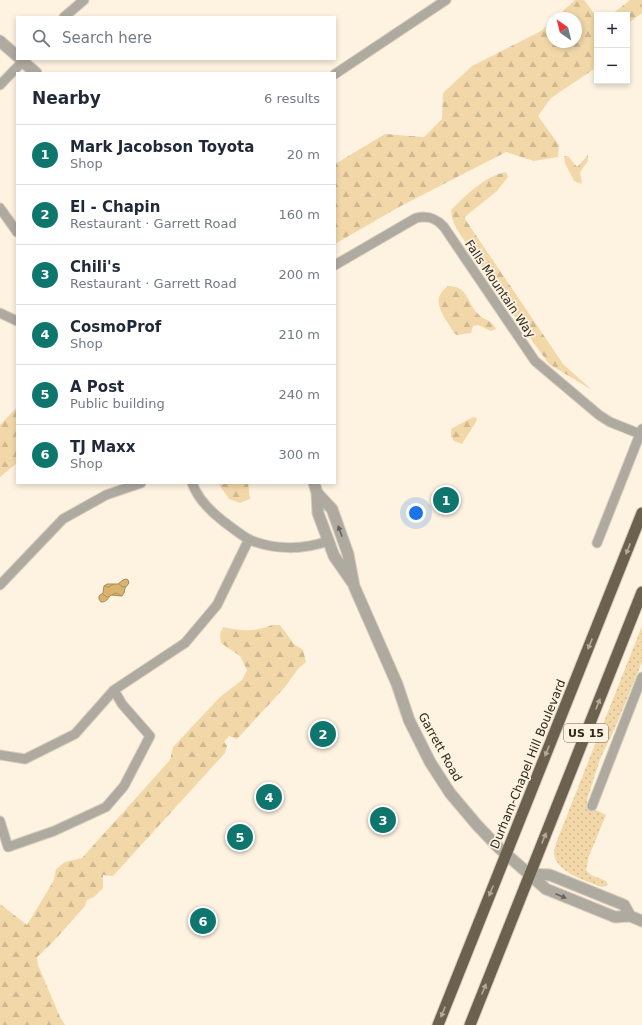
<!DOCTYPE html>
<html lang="en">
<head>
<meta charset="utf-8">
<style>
  body { margin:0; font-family:"DejaVu Sans",sans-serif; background:#f6f6f7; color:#1f2937 }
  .controls { position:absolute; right:12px; top:12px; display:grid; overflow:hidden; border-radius:0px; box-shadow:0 2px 6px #0003 }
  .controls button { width:36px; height:36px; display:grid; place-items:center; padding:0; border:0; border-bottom:1px solid #e0e1e3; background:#fff; color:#1f2937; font:20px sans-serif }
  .compass { position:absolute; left:546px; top:12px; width:36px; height:36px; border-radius:50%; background:#fff; box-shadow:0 2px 6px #0003; rotate:325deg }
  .you { position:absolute; left:416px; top:513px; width:14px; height:14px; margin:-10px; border:3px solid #fff; border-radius:50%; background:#1a73e8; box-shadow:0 0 0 6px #1a73e833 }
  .badge { display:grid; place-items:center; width:26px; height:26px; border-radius:50%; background:#0f766e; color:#fff; font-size:13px; font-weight:700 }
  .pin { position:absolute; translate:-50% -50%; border:2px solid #fff; box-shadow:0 1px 4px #0006 }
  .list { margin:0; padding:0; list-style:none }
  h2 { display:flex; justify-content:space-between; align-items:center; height:52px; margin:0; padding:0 16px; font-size:17px }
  h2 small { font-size:13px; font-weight:400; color:#747a83 }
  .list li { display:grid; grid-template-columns:26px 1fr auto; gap:12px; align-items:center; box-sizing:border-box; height:60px; padding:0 16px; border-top:1px solid #e0e1e3 }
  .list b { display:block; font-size:15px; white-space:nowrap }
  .list p { margin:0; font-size:13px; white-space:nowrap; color:#747a83 }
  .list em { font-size:13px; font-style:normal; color:#747a83 }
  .icon { flex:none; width:22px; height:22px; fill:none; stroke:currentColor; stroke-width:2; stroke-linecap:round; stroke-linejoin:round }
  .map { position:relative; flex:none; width:642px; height:1025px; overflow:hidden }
  .search { position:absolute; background:#fff; box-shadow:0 2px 6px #0003; left:16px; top:16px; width:320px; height:44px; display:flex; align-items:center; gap:10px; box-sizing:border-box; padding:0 14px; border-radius:0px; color:#747a83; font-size:15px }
  .panel { position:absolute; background:#fff; box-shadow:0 2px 6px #0003; left:16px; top:72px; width:320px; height:412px; border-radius:0px }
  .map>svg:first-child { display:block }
</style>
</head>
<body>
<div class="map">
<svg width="642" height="1025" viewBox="0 0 642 1025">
  <defs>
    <pattern id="grass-dots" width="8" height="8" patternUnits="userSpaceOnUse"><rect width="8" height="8" fill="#f2d8a9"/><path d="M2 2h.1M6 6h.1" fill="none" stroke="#d0b991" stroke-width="1.8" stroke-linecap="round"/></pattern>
    <pattern id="forest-firs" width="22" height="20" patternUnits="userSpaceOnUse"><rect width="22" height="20" fill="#f2d8a9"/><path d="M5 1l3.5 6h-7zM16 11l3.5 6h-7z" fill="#d0b991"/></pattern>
    <pattern id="water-waves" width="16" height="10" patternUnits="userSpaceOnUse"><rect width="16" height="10" fill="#dab46f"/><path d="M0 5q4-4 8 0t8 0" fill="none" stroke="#b1925b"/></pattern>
  </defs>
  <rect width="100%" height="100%" fill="#fef3e1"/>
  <!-- grass -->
  <path fill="url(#grass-dots)" d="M 642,626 L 642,662 L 615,728 L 600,759 L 587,800 L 588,806 L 606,815 L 589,856 L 586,870 L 591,875 L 606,881 L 608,885 L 602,887 C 588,882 560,873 555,858 C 553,853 555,848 556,843 Z"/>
  <!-- forest -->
  <path fill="url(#forest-firs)" d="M 575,0 L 584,0 L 597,17 L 597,67 L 551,98 L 538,116 L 559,145 L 558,157 L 534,161 L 506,152 L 399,207 L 335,244 L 335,164 L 385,134 L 424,137 L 442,119 L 443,93 L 472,66 L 541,31 L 552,21 L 552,42 L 576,42 L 576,18 L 555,18 Z
    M 630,0 L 642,0 L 642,13 L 627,24 L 627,15 L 611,15 Z
    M 588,155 L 588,161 L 580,172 L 582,184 L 574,181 L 565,163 L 564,156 L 569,157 L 577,167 Z
    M 506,172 L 508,177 L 497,191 L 466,216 L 465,219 L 563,364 L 592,390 L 549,364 L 515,317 L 456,228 L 452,218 L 451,210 C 466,195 485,176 506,172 Z
    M 448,286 C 469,286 467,304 479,315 C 486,322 489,317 496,329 L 491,331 L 478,325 L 473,326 L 471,333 L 457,335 L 454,333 C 445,317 428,300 448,286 Z
    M 17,407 L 17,463 L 0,477 L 0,425 Z
    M 473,417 L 477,418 L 476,422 L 462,444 L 454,441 L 451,437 L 451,429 Z
    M 218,483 L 248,483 L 250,499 L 240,503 L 229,499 Z
    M 272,625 L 280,625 L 294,644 L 303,650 L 306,662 L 298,669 L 285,687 L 237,739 L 229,736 L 224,742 L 227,746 L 225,753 L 113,876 L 103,875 L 103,888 L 94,897 L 87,900 L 85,906 L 53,942 L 37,957 L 38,965 L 60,1017 L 65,1025 L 0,1025 L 0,904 L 27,925 L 54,880 L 56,869 L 65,862 L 82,858 L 170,760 L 173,747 L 220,697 L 242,680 L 247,670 L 240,656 L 221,643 L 220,634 L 223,627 C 240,631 256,632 272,625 Z"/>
  <!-- water -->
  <path fill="url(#water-waves)" stroke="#a68a57" d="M 126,579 L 128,580 L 129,583 L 125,588 L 124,593 L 122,596 L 111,595 C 107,599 107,602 101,602 L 99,599 L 99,596 L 103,593 L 104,586 L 107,584 L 118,584 L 123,580 Z"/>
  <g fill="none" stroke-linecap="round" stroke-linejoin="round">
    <!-- minor casing -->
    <g stroke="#d8cebe" stroke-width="11">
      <path id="minor" d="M 64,17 L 84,0
        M 335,74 L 446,0
        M 0,85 L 25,59
        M 0,208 L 17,232
        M 335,265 L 416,218 C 428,215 436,218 444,227 L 535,361 L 599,415 L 610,422 L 640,434
        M 0,313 L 17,321
        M 192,483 C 198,499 210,511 223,521 C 231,527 241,535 250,540 C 275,550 303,550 328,541
        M 597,543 L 642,429
        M 0,585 L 63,519 L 106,495 L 141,483
        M 0,755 L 25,759 L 75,734 L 114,690 L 185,643 L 217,605 L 249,539
        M 592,806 L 642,677
        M 0,821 L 8,847 L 54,831 L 106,807 L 124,786 L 150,736 L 122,704 L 114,690"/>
    </g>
    <!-- tertiary casing -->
    <g stroke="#d8cebe" stroke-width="13">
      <path id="tertiary" d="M 0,41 L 17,56
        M 20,59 L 36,73
        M 314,483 L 317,493 L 318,513 L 334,556 L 352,582
        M 317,493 L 332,509 L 348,554 L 354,586 L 397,684 L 409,720 L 430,762 L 450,793 L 477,825 L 498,847 L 546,889 L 615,917 L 630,916 L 642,921
        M 530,874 L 550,875 L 624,905 L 630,916"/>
    </g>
    <!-- trunk casing -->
    <g stroke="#d8cebe" stroke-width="13">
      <path id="trunk" d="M 438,1025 L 642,513
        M 470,1025 L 642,592"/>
    </g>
    <!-- minor -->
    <use href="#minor" stroke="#afaaa0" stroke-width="9"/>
    <!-- tertiary -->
    <use href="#tertiary" stroke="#afaaa0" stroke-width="11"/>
    <!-- trunk -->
    <use href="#trunk" stroke="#6c614e" stroke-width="11"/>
  </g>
  <!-- one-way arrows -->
  <defs><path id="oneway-solid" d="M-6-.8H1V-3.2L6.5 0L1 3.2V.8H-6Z"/></defs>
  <g fill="#686259">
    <use href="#oneway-solid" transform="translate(340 531) rotate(-110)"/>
    <use href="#oneway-solid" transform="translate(561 896) rotate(23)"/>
  </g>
  <g fill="#b5aa98">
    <use href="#oneway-solid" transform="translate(628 549) rotate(111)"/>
    <use href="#oneway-solid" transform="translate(590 644) rotate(112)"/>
    <use href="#oneway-solid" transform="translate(598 704) rotate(-68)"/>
    <use href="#oneway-solid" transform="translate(547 751) rotate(112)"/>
    <use href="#oneway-solid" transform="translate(544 838) rotate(-68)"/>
    <use href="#oneway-solid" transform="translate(491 891) rotate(112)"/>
    <use href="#oneway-solid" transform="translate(484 989) rotate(-68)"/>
    <use href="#oneway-solid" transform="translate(443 1012) rotate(112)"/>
  </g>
  <g text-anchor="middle" stroke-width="3.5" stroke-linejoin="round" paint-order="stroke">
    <!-- shield labels -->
    <rect fill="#fef3e1" stroke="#6c6559" stroke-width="1" x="564" y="724" width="44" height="18" rx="3"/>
    <g font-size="11" font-weight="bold" fill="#2d281f">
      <text x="586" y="737">US 15</text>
    </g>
    <!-- street labels -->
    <g font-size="12" fill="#2d281f" stroke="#fef3e1">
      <text transform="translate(500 289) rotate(56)" y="4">Falls Mountain Way</text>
      <text transform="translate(440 747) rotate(61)" y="4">Garrett Road</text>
      <text transform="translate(528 764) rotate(-68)" y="4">Durham-Chapel Hill Boulevard</text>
    </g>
  </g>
</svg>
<div class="controls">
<button>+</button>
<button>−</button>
</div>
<svg class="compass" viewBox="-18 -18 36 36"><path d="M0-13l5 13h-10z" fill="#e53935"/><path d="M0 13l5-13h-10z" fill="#747a83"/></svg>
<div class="you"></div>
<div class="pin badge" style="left:446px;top:500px">1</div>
<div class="pin badge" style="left:323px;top:734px">2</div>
<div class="pin badge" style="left:383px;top:820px">3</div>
<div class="pin badge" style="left:269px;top:797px">4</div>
<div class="pin badge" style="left:240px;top:837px">5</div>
<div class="pin badge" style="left:203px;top:921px">6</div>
<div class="search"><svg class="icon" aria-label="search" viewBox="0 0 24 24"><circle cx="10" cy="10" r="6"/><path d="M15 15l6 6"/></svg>Search here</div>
<section class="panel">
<h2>Nearby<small>6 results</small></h2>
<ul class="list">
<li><span class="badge">1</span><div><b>Mark Jacobson Toyota</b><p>Shop</p></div><em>20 m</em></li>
<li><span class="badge">2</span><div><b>El - Chapin</b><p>Restaurant · Garrett Road</p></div><em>160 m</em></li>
<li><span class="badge">3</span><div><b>Chili's</b><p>Restaurant · Garrett Road</p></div><em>200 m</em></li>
<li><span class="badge">4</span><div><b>CosmoProf</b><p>Shop</p></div><em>210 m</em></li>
<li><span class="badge">5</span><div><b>A Post</b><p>Public building</p></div><em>240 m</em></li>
<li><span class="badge">6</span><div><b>TJ Maxx</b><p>Shop</p></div><em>300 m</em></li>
</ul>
</section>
</div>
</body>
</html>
